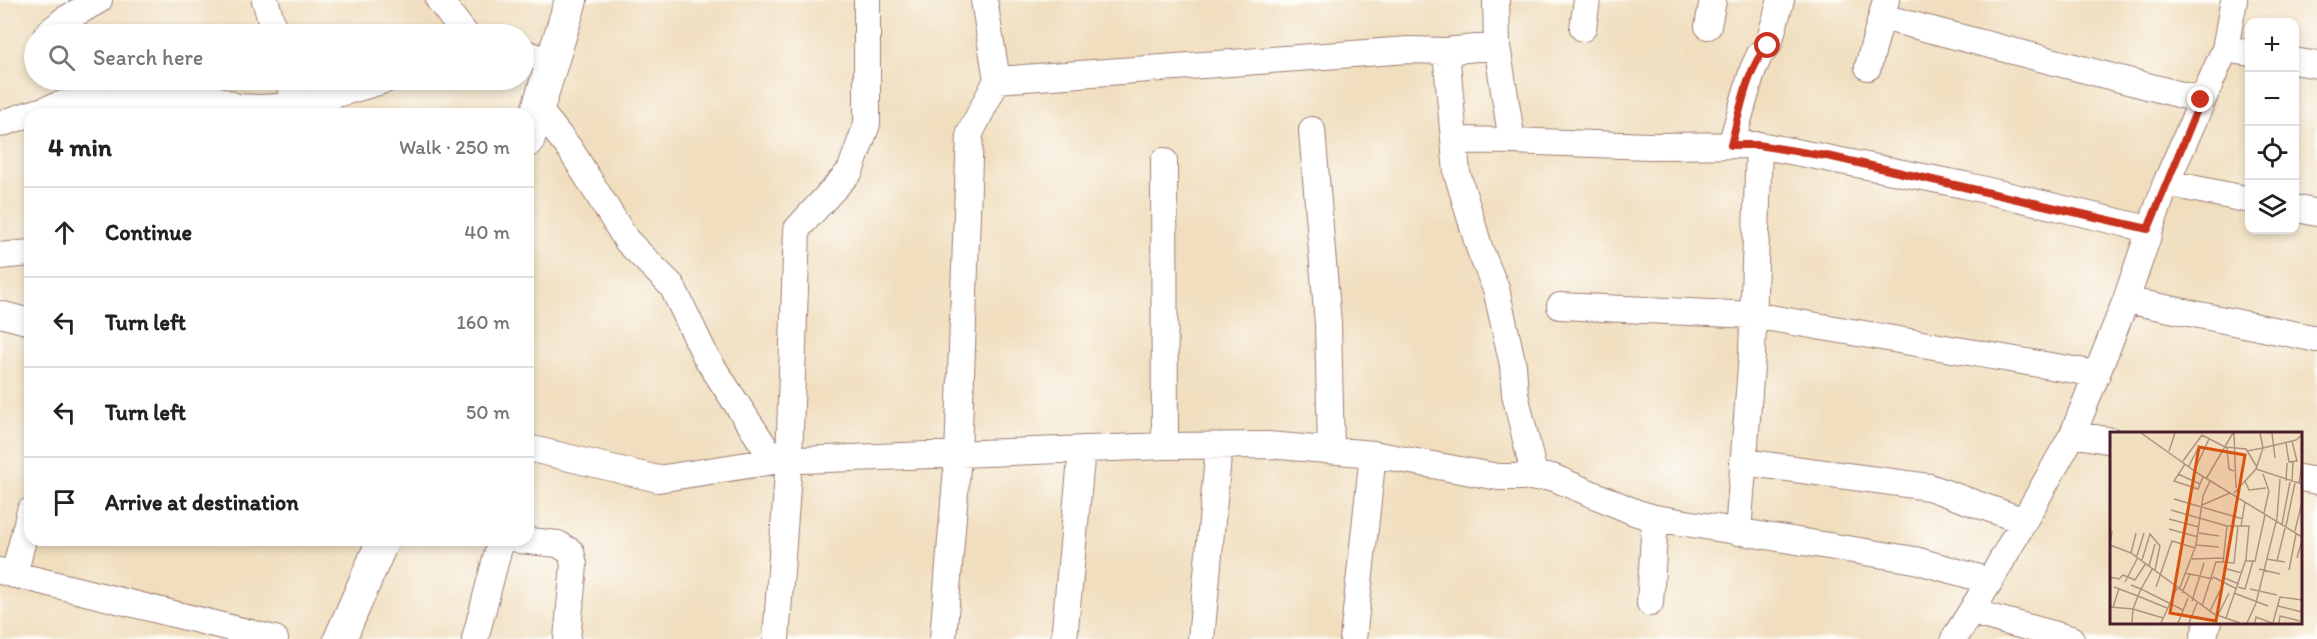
<!DOCTYPE html>
<html lang="en">
<head>
<meta charset="utf-8">
<style>
  body { margin:0; font-family:Itim,sans-serif; background:#f6f6f6; color:#222 }
  .controls { position:absolute; right:18px; top:18px; display:grid; overflow:hidden; border-radius:12px; box-shadow:0 3px 9px #0003 }
  .controls button { width:54px; height:54px; display:grid; place-items:center; padding:0; border:0; border-bottom:2px solid #e0e0e0; background:#fff; color:#222; font:30px sans-serif }
  .stop { position:absolute; width:18px; height:18px; margin:-14px; border:4px solid #c8321e; border-radius:50%; background:#fff }
  .stop.end { background:#c8321e; border-color:#fff; box-shadow:0 2px 6px #0008 }
  .list { margin:0; padding:0; list-style:none }
  h2 { display:flex; justify-content:space-between; align-items:center; height:78px; margin:0; padding:0 24px; font-size:26px }
  h2 small { font-size:20px; font-weight:400; color:#767676 }
  .list li { display:grid; grid-template-columns:39px 1fr auto; gap:18px; align-items:center; box-sizing:border-box; height:90px; padding:0 24px; border-top:2px solid #e0e0e0 }
  .list b { display:block; font-size:22px; white-space:nowrap }
  .list em { font-size:20px; font-style:normal; color:#767676 }
  .icon { flex:none; width:33px; height:33px; fill:none; stroke:currentColor; stroke-width:2; stroke-linecap:round; stroke-linejoin:round }
  .map { position:relative; flex:none; width:2317px; height:639px; overflow:hidden }
  .search { position:absolute; background:#fff; box-shadow:0 3px 9px #0003; left:24px; top:24px; width:510px; height:66px; display:flex; align-items:center; gap:15px; box-sizing:border-box; padding:0 21px; border-radius:33px; color:#767676; font-size:22px }
  .panel { position:absolute; background:#fff; box-shadow:0 3px 9px #0003; left:24px; top:108px; width:510px; height:438px; border-radius:18px }
  .map>svg:first-child { display:block }
</style>
</head>
<body>
<div class="map">
<svg width="2317" height="639" viewBox="0 0 2317 639">
  <rect width="100%" height="100%" fill="#fdfcf7"/>
  <filter id="ink" filterUnits="userSpaceOnUse"><feTurbulence type="fractalNoise" baseFrequency=".0167" numOctaves="2"/><feDisplacementMap in="SourceGraphic" scale="12" xChannelSelector="R" yChannelSelector="G"/><feConvolveMatrix kernelMatrix="1 2 1 2 8 2 1 2 1" color-interpolation-filters="sRGB"/></filter>
  <filter id="wash" filterUnits="userSpaceOnUse"><feTurbulence type="fractalNoise" baseFrequency=".008" numOctaves="4" result="noise"/><feDisplacementMap in="SourceGraphic" scale="24" xChannelSelector="R" yChannelSelector="G"/><feGaussianBlur stdDeviation="1.35" result="paint"/><feColorMatrix in="noise" values="0 0 0 0 0 0 0 0 0 0 0 0 0 0 0 0 0 1.4 0 .05"/><feComposite in="paint" operator="in"/></filter>
  <g filter="url(#wash)">
    <rect width="100%" height="100%" fill="#f0debe"/>
  </g>
  <g filter="url(#ink)">
    <g fill="none" stroke-linecap="round" stroke-linejoin="round">
      <!-- minor casing -->
      <g stroke="#9d7e74" stroke-width="28">
        <path id="minor" d="M 265,0 L 275,34
          M 439,0 L 465,34
          M 984,0 L 997,80 L 1408,50 L 1446,51 L 1497,46 L 1512,141 L 1650,146 L 1759,145 L 1964,185 L 2148,229
          M 1496,0 L 1497,46
          M 1882,17 L 2201,100
          M 1708,26 L 1713,0
          M 1583,28 L 1587,0
          M 47,34 L 64,20 L 99,0
          M 2225,49 L 2250,53
          M 1446,51 L 1457,173 L 1480,250 L 1496,289 L 1513,365 L 1515,394 L 1535,478
          M 524,53 L 534,56
          M 2294,61 L 2317,65
          M 1868,67 L 1886,0
          M 288,80 L 296,106
          M 538,109 L 570,149 L 627,241 L 672,286 L 706,357 L 774,461
          M 31,114 L 62,104 L 90,101 L 208,96 L 237,107 L 259,108 L 296,106 L 385,80
          M 0,124 L 30,114
          M 1312,130 L 1328,324 L 1331,449
          M 1454,140 L 1512,141
          M 1731,145 L 1753,69 L 1760,54 L 1768,46 L 1781,0
          M 1164,161 L 1165,446
          M 2166,183 L 2250,200
          M 2294,208 L 2317,213
          M 0,256 L 30,253
          M 2126,300 L 2317,339
          M 1560,306 L 1753,315 L 2097,374
          M 0,314 L 30,322
          M 2073,434 L 2112,441
          M 528,448 L 658,479 L 774,461 L 1165,446 L 1268,445 L 1373,454 L 1498,477 L 1552,477 L 1637,513 L 1655,518 L 1915,560 L 1990,581
          M 1743,462 L 1929,487 L 2024,521
          M 2300,478 L 2317,481
          M 1738,532 L 1752,354 L 1759,145
          M 520,540 L 558,544 L 571,552 L 574,565 L 567,639
          M 0,571 L 275,639
          M 14,575 L 30,511
          M 1650,603 L 1655,518
          M 1971,612 L 2071,639
          M 475,639 L 501,540
          M 776,639 L 789,460 L 797,229 L 850,171 L 867,124 L 867,0
          M 943,639 L 958,455 L 970,133 L 997,80
          M 1064,639 L 1082,449
          M 1201,639 L 1219,446
          M 1353,639 L 1373,454
          M 1954,639 L 1990,581 L 2073,434 L 2126,300 L 2166,183 L 2225,49 L 2234,0
          M 2203,639 L 2208,622"/>
      </g>
      <!-- major casing -->
      <g stroke="#9d7e74" stroke-width="34">
        <path id="major" d="M 528,141 L 571,0
          M 340,639 L 383,540"/>
      </g>
      <!-- minor -->
      <use href="#minor" stroke="#fff" stroke-width="26"/>
      <!-- major -->
      <use href="#major" stroke="#fff" stroke-width="32"/>
    </g>
  </g>
  <g fill="none" stroke-linecap="round" stroke-linejoin="round" filter="url(#ink)">
    <!-- route -->
    <path stroke="#c8321e" stroke-width="8" d="M 1768,46 C 1747,66 1739,116 1731,145 L 1758,145 L 1832,157 L 2148,229 L 2201,100"/>
  </g>
  <!-- overview -->
  <g transform="translate(2110 432)">
    <rect width="192" height="192" fill="#f0debe"/>
    <path fill="none" stroke="#ae9283" stroke-width="1.5" d="M 31,1 L 89,42 L 192,105M 124,1 L 126,56M 162,1 L 165,26M 176,11 L 179,30 L 187,29 L 182,9M 117,16 L 119,37 L 124,39M 59,19 L 65,1M 137,19 L 153,16 L 150,1M 73,29 L 92,3 L 115,15 L 136,17 L 147,35M 75,32 L 64,49 L 88,57 L 93,45M 79,34 L 88,16M 85,37 L 99,7M 146,37 L 192,52M 68,42 L 90,52M 153,42 L 159,59 L 154,81M 96,47 L 123,1M 135,49 L 139,58 L 156,56M 176,49 L 177,31M 182,50 L 183,30M 189,51 L 192,33M 124,61 L 146,37 L 153,16 L 186,8 L 192,3M 64,67 L 133,87M 92,73 L 120,61M 61,78 L 117,94M 59,87 L 89,95M 172,92 L 180,50M 176,94 L 185,51M 59,97 L 88,105M 2,99 L 0,113 L 21,121 L 104,182 L 130,191M 185,99 L 192,70M 89,101 L 109,104M 86,113 L 109,115M 21,121 L 26,101M 27,124 L 34,101M 187,126 L 192,108M 82,127 L 113,126M 156,127 L 175,130M 32,128 L 40,102 L 50,114 L 45,138M 135,129 L 145,129 L 155,83M 167,129 L 175,96M 113,130 L 124,131 L 128,94M 39,134 L 45,112M 43,136 L 31,157 L 73,178M 113,136 L 132,141M 149,137 L 170,142M 179,138 L 186,102M 75,141 L 103,147M 0,145 L 9,147 L 13,143 L 25,148 L 36,131M 103,145 L 127,157M 112,145 L 129,152M 15,150 L 28,125M 4,155 L 28,164 L 31,157 L 21,153M 46,155 L 62,109 L 85,116M 128,155 L 135,157 L 143,129M 140,157 L 167,163M 69,158 L 86,113 L 93,64 L 100,49M 72,161 L 80,142M 124,161 L 158,174M 82,169 L 94,131M 92,174 L 106,130 L 113,130 L 117,94 L 131,94 L 135,70M 168,174 L 192,180M 0,175 L 23,177 L 28,164 L 57,176M 3,175 L 9,157M 100,179 L 110,158M 108,183 L 119,161M 116,186 L 136,127 L 139,94 L 131,94M 22,191 L 23,177 L 53,186M 51,191 L 67,156M 68,191 L 78,166M 79,191 L 87,171M 137,191 L 146,171 L 167,86 L 170,47M 145,191 L 146,185 L 162,191M 163,191 L 170,165 L 192,168M 169,191 L 170,184 L 190,189"/>
    <path fill="#d8530f" fill-opacity="0.15" stroke="#d8530f" stroke-width="3" d="M 89,15 L 135,23 L 106,189 L 60,181 Z"/>
    <rect width="192" height="192" fill="none" stroke="#4a1f2b" stroke-width="3"/>
  </g>
</svg>
<div class="controls">
<button>+</button>
<button>−</button>
<button><svg class="icon" aria-label="locate" viewBox="0 0 24 24"><circle cx="12" cy="12" r="6"/><path d="M12 2v4M12 18v4M2 12h4M18 12h4"/></svg></button>
<button><svg class="icon" aria-label="layers" viewBox="0 0 24 24"><path d="M12 4l9 5-9 5-9-5zM3 14l9 5 9-5"/></svg></button>
</div>
<div class="stop" style="left:1768px;top:46px"></div>
<div class="stop end" style="left:2201px;top:100px"></div>
<div class="search"><svg class="icon" aria-label="search" viewBox="0 0 24 24"><circle cx="10" cy="10" r="6"/><path d="M15 15l6 6"/></svg>Search here</div>
<section class="panel">
<h2>4 min<small>Walk · 250 m</small></h2>
<ul class="list">
<li><svg class="icon" aria-label="ahead" viewBox="0 0 24 24"><path d="M12 20V5M6 11l6-6 6 6"/></svg><div><b>Continue</b></div><em>40 m</em></li>
<li><svg class="icon" aria-label="left" viewBox="0 0 24 24"><path d="M17 20v-9H6M10 6l-5 5 5 5"/></svg><div><b>Turn left</b></div><em>160 m</em></li>
<li><svg class="icon" aria-label="left" viewBox="0 0 24 24"><path d="M17 20v-9H6M10 6l-5 5 5 5"/></svg><div><b>Turn left</b></div><em>50 m</em></li>
<li><svg class="icon" aria-label="arrive" viewBox="0 0 24 24"><path d="M6 21V4h12l-3 4 3 4H6"/></svg><div><b>Arrive at destination</b></div></li>
</ul>
</section>
</div>
</body>
</html>
